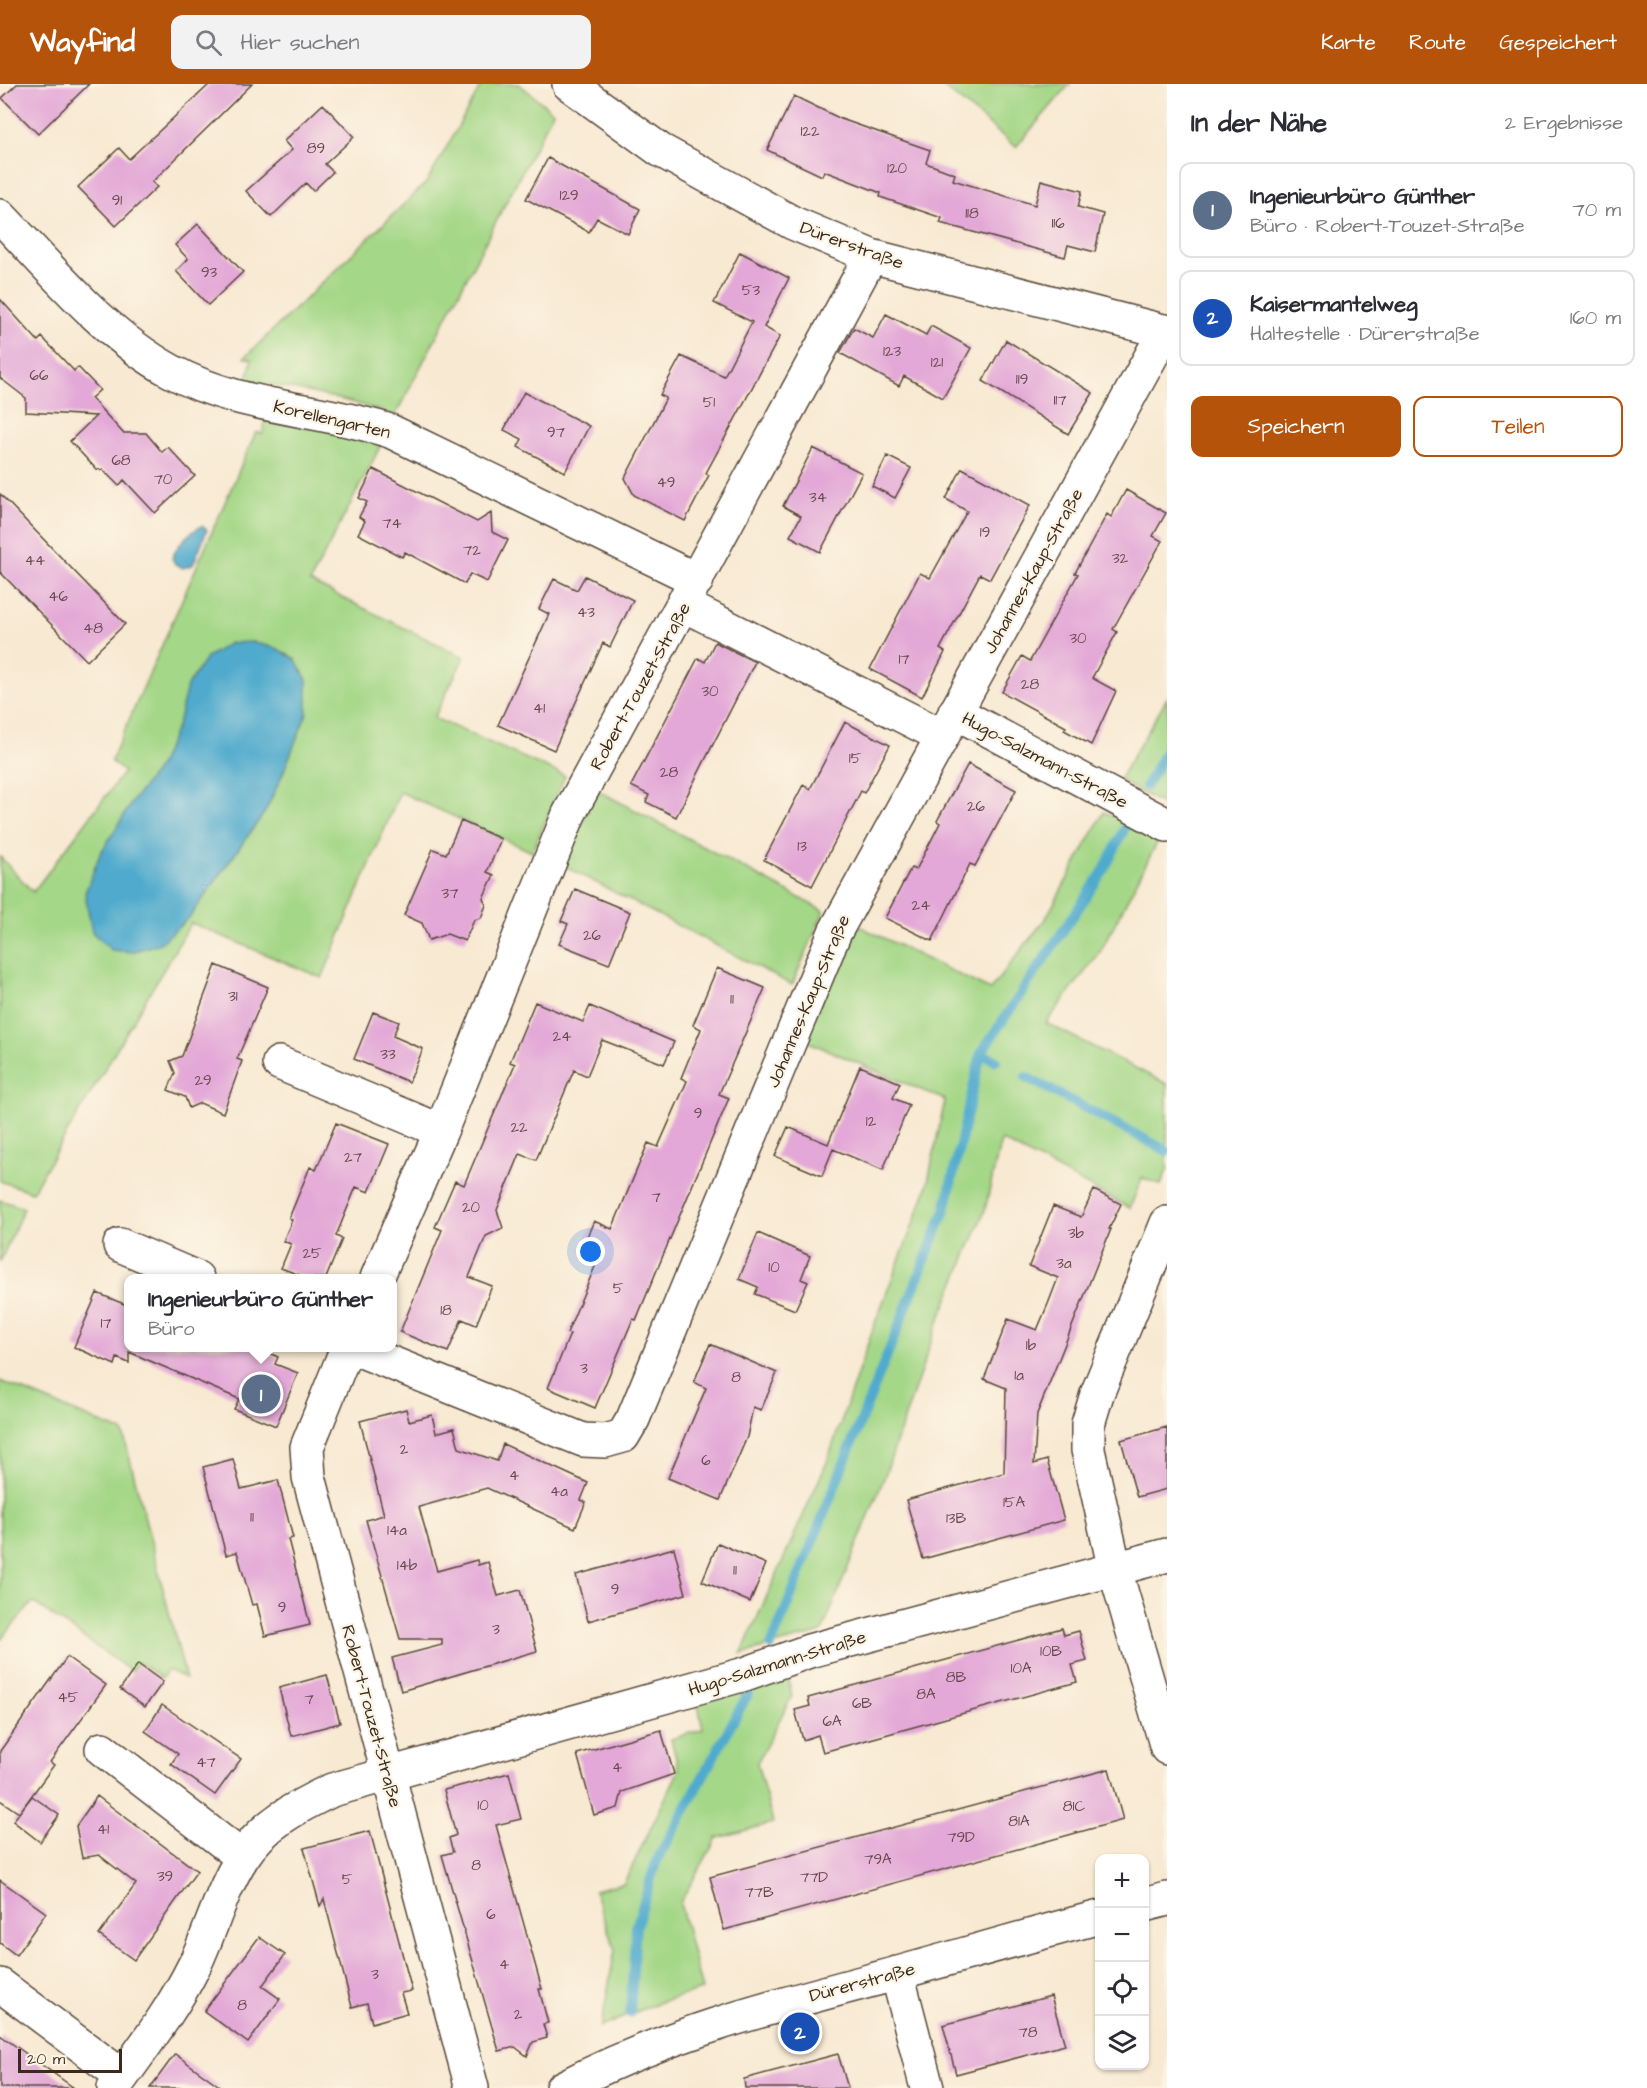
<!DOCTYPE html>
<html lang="de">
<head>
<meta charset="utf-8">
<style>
  body { margin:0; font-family:"Architects Daughter",sans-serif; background:#f2f2f3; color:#2b2b33 }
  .controls { position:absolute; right:18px; bottom:18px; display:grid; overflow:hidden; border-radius:12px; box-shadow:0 2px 4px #0004 }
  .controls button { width:54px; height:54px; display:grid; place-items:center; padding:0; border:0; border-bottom:2px solid #e1e1e2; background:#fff; color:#2b2b33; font:30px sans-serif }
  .scale { position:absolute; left:18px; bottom:15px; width:104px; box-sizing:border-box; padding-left:6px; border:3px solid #3b2a1e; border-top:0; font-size:16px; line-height:21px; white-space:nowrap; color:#3b2a1e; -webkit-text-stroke:4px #fcf5e5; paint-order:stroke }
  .you { position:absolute; left:591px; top:1168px; width:21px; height:21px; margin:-15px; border:4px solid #fff; border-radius:50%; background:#1a73e8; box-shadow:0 0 0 9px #1a73e833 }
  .badge { display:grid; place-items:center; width:39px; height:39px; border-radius:50%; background:#b45309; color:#fff; font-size:20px; font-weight:700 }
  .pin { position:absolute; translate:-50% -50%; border:3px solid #fff; box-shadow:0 2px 6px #0006 }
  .popup { position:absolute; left:124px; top:1190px; width:273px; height:78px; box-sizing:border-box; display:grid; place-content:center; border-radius:12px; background:#fff; filter:drop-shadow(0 2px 4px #0005); font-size:20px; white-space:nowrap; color:#7c7c81 }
  .popup b { font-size:22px; color:#2b2b33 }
  .popup::after { content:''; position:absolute; left:50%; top:100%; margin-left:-12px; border:12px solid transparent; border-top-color:#fff }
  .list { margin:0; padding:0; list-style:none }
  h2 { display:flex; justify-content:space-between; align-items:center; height:78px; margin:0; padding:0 24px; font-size:26px }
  h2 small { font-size:20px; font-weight:400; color:#7c7c81 }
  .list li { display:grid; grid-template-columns:39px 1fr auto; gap:18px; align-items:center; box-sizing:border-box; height:96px; margin:0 12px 12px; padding:0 12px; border:2px solid #e1e1e2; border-radius:12px }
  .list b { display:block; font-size:22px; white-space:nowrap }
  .list p { margin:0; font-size:20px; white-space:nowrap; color:#7c7c81 }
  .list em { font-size:20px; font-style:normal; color:#7c7c81 }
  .actions { display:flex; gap:12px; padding:18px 24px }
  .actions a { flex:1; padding:14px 0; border:2px solid #b45309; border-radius:12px; text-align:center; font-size:21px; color:#b45309 }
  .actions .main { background:#b45309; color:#fff }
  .icon { flex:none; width:33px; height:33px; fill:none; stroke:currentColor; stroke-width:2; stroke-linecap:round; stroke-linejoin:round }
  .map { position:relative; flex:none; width:1167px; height:2004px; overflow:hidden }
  header { display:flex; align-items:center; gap:36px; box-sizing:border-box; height:84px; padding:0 30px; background:#b45309; color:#fff }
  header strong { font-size:28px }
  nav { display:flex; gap:33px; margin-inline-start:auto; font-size:21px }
  .search { width:420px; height:54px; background:#f2f2f3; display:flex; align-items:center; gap:15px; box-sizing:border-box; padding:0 21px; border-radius:12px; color:#7c7c81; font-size:22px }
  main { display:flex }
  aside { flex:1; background:#fff }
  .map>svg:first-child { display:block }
</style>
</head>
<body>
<header>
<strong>Wayfind</strong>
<div class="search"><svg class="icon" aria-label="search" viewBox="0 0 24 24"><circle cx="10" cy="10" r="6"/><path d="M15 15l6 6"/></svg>Hier suchen</div>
<nav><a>Karte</a><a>Route</a><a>Gespeichert</a></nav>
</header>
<main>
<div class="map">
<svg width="1167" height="2004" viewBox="0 0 1167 2004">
  <rect width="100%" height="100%" fill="#fcf5e5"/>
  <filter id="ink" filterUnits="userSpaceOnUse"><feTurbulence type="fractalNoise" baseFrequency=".0167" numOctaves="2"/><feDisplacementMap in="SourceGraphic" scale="12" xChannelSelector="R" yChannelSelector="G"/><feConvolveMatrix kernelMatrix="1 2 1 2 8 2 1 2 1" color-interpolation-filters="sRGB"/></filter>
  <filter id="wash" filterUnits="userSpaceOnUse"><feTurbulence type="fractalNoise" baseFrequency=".008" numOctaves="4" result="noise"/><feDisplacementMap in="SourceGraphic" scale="24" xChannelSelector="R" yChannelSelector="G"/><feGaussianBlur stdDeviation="1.35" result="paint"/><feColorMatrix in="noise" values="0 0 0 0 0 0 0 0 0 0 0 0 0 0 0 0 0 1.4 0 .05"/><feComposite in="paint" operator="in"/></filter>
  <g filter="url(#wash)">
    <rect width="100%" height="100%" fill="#f8e9d2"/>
    <!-- green -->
    <path fill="#a4d787" stroke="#708052" stroke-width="1.5" d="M 482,0 L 519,0 L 553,28 L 395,332 C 347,314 297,306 247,296 L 252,275 L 244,274 L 427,98 Z
      M 940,0 L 1070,0 L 1016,63 Z
      M 265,335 L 328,346 L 381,361 L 310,498 L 464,573 L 434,634 L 565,692 L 532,768 L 400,708 L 322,894 L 191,839 L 32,1108 L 0,1097 L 0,773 L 33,808 L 124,688 L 111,677 L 256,348 L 263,350 Z
      M 1167,614 L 1167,723 L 1119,696 Z
      M 597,706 L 824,827 L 792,901 L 562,781 Z
      M 1104,728 L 1159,755 L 1100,868 L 1046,939 L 1167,1000 L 1167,1086 L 1161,1101 L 1142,1094 L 1130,1124 L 1001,1056 L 985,1126 L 937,1241 L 884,1394 L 822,1548 L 741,1570 L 827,1378 L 875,1239 L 926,1107 L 945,1016 L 804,956 L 855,840 L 990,906 L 1046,834 Z
      M 0,1116 L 24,1124 L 0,1178 Z
      M 0,1297 L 123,1348 L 186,1595 L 168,1586 L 162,1594 L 138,1578 L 131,1587 L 33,1518 L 0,1556 Z
      M 787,1590 L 792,1612 L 757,1679 L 773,1739 L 717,1754 L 680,1819 L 702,1906 L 657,1919 L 601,1943 L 615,1866 L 594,1806 L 624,1799 L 679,1686 L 671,1655 L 703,1645 L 697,1617 Z"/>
    <!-- water -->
    <path fill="#50aacd" stroke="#466a76" stroke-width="1.5" d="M 202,442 L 207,446 L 193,481 L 183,484 L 175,480 L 172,474 C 178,460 188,449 202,442 Z
      M 253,558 L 278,565 L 295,575 L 307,596 L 307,629 L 281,694 L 265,728 L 189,834 L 160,859 L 132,868 L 111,866 L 92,848 L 85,809 L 100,770 L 132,718 L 159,682 L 178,640 L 187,602 L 207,573 L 230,559 Z"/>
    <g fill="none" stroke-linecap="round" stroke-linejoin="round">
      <!-- stream -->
      <path stroke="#50aacd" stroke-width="10" d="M 1146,702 L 1167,665
        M 981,969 L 996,977
        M 1026,993 L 1167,1067
        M 771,1562 L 945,1126 L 981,969 L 1104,786 L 1125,744
        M 630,1929 L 636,1843 L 656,1778 L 748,1610"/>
    </g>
    <g id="blocks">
      <!-- building -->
      <path fill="#e3a8d7" d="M 17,0 L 89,0 L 38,50 L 2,14 Z
        M 210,0 L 252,0 L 152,98 L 157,103 L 116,142 L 78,103 L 119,64 L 129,75 Z
        M 794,12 L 841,35 L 930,66 L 926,79 L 955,90 L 953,96 L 1035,121 L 1041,96 L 1082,107 L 1078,123 L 1103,130 L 1095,168 L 1068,161 L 1065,173 L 940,139 L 942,134 L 880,113 L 881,109 L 824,87 L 822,92 L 767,66 Z
        M 323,20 L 354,53 L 325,80 L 333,88 L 313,107 L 306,99 L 271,133 L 246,107 L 292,66 L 284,57 Z
        M 548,74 L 640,125 L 628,150 L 597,134 L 589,148 L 526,115 Z
        M 198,140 L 243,188 L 208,221 L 176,187 L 188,175 L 175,161 Z
        M 740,168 L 789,194 L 764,243 L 780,252 L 706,389 L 709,391 L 685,437 L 634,411 L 625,394 L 666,314 L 660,311 L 681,272 L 724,292 L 752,238 L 714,219 Z
        M 0,215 L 38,257 L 42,253 L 74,287 L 78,283 L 100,306 L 91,314 L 123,349 L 146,349 L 162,368 L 168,363 L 195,392 L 155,429 L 124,396 L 119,402 L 103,386 L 96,385 L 70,357 L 96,332 L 26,328 L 26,314 L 0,294 Z
        M 886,230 L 926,251 L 931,242 L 971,264 L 943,314 L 904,292 L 899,302 L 840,269 L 854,244 L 873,254 Z
        M 1006,256 L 1093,309 L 1068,350 L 983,297 Z
        M 524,308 L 589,342 L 565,388 L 518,363 L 522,355 L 504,346 Z
        M 813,364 L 862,389 L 820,468 L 790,452 L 801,432 L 783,422 Z
        M 887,372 L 911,384 L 895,414 L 872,402 Z
        M 962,384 L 1030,421 L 990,495 L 980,490 L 940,565 L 945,568 L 922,613 L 870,585 L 920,489 L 930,494 L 967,427 L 946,415 Z
        M 373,385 L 477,438 L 491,429 L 492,448 L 508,456 L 487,498 L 470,490 L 465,500 L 405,468 L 402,473 L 358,450 L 365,437 L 359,433 L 367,418 L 359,414 Z
        M 1126,406 L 1166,429 L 1153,452 L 1162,457 L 1113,545 L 1117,548 L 1092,594 L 1116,607 L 1091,661 L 1064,646 L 1066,643 L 1002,608 L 1022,572 L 1030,577 L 1078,490 L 1075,489 L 1107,430 L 1111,433 Z
        M 0,410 L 125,540 L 87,577 L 0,488 Z
        M 585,492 L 633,516 L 610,563 L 603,559 L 554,666 L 498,641 L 549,530 L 539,525 L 554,495 L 577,506 Z
        M 715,558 L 755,578 L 676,733 L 646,718 L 649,711 L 631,702 L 698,574 L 705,578 Z
        M 845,638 L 890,661 L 864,709 L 861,707 L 812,802 L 764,776 L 803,701 L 810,705 Z
        M 968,680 L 1016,706 L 975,782 L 970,780 L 932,857 L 885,834 L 911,784 L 916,786 L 940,739 L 937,737 Z
        M 461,737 L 501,755 L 487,788 L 494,791 L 483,814 L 486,821 L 481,834 L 474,836 L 465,857 L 447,850 L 429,856 L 422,839 L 404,831 L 433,765 L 446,770 Z
        M 575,805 L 630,828 L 609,880 L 559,860 L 568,840 L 561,837 Z
        M 216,881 L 268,903 L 237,975 L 242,977 L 223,1029 L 200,1019 L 189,1024 L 185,1013 L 168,1006 L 175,989 L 170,977 L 182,972 Z
        M 717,884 L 765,904 L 719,1010 L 729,1014 L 636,1236 L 633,1235 L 595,1324 L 548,1304 L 570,1250 L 567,1249 L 599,1173 L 581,1166 L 594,1137 L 612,1145 L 648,1059 L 658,1063 L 687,997 L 681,994 L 701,945 L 693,941 Z
        M 535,918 L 583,938 L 590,922 L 674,958 L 664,980 L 602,956 L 587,992 L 574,986 L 536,1076 L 520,1070 L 497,1126 L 503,1144 L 486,1152 L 469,1193 L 492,1202 L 476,1241 L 462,1235 L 448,1268 L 400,1248 L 442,1146 L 435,1143 L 455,1097 L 464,1101 L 515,980 L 510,978 Z
        M 373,928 L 399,938 L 393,952 L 423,965 L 409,998 L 354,975 Z
        M 860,982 L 900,999 L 893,1014 L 909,1021 L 883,1086 L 833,1065 L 822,1092 L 775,1072 L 788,1043 L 828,1060 Z
        M 336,1039 L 389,1060 L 369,1108 L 356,1103 L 336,1152 L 342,1155 L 326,1194 L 307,1194 L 281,1184 L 291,1160 L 283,1157 L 292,1136 L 289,1134 L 310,1083 L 316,1086 Z
        M 1094,1106 L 1121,1120 L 1109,1145 L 1111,1145 L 1037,1330 L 1034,1380 L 1047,1376 L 1064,1436 L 923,1475 L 906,1416 L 1004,1389 L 1006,1304 L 984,1295 L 1008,1235 L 1037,1246 L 1048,1220 L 1058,1194 L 1029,1182 L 1053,1122 L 1081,1133 Z
        M 758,1149 L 810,1172 L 801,1195 L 808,1198 L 795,1226 L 755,1210 L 758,1203 L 739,1195 Z
        M 97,1209 L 129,1222 L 129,1263 L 255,1263 L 278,1273 L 275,1280 L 298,1289 L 276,1342 L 234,1325 L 239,1315 L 129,1268 L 129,1279 L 117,1274 L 115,1281 L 74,1263 Z
        M 710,1260 L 777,1289 L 761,1326 L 753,1323 L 747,1353 L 720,1416 L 668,1394 L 706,1304 L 694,1298 Z
        M 406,1325 L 409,1337 L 432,1331 L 436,1349 L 454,1344 L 459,1364 L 497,1377 L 503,1360 L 588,1399 L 581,1416 L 586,1418 L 575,1444 L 487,1404 L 419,1423 L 437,1487 L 477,1476 L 478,1481 L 488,1478 L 498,1512 L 520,1506 L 537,1567 L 401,1607 L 392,1574 L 442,1561 L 442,1555 L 400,1555 L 366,1436 L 384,1431 L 360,1337 Z
        M 1167,1343 L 1167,1405 L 1137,1413 L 1121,1356 Z
        M 233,1375 L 241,1405 L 278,1396 L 293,1454 L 288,1455 L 310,1541 L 265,1552 L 257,1520 L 252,1521 L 237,1468 L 226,1471 L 203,1383 Z
        M 718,1459 L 766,1480 L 750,1518 L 702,1497 Z
        M 674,1464 L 686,1510 L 588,1537 L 576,1491 Z
        M 1062,1544 L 1064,1551 L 1079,1547 L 1087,1577 L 1072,1581 L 1077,1598 L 823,1668 L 818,1651 L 803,1656 L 795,1626 L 810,1622 L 808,1614 Z
        M 67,1573 L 106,1601 L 50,1678 L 54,1681 L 19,1729 L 0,1716 L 0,1667 Z
        M 138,1580 L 163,1598 L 145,1623 L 120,1605 Z
        M 327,1591 L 340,1639 L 291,1652 L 279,1604 Z
        M 162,1621 L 241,1675 L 215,1711 L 171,1680 L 178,1670 L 145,1647 Z
        M 661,1646 L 674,1690 L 622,1708 L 618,1724 L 594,1731 L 577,1670 Z
        M 1109,1685 L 1123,1736 L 724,1846 L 710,1793 Z
        M 509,1689 L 521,1735 L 496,1741 L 542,1905 L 539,1905 L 548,1939 L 543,1940 L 547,1954 L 533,1958 L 527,1972 L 515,1963 L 499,1967 L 442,1771 L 453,1768 L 449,1754 L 456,1751 L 444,1706 Z
        M 32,1712 L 59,1731 L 40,1758 L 13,1737 Z
        M 97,1712 L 197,1787 L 134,1876 L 99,1851 L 136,1800 L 99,1771 L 82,1774 L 76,1742 Z
        M 370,1747 L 412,1907 L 401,1909 L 407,1929 L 372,1939 L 367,1919 L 352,1923 L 324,1815 L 320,1822 L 304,1764 Z
        M 0,1796 L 46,1829 L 16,1871 L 0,1859 Z
        M 259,1853 L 285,1871 L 262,1902 L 280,1915 L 248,1959 L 204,1927 Z
        M 1051,1912 L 1065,1961 L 956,1990 L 943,1941 Z
        M 0,1951 L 74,2004 L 0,2004 Z
        M 175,1970 L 222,2004 L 150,2004 Z
        M 838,1970 L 848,2004 L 745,2004 L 744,1995 Z"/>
    </g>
  </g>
  <g filter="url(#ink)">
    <use href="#blocks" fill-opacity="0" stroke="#574739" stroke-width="1.5"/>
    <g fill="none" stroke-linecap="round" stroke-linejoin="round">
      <!-- minor casing -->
      <g stroke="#574739" stroke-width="36">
        <path id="minor" d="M 569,0 L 660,66 L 793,139 L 871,172 L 1167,248
          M 0,132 C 52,186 105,251 171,287 C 238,324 319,324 390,347 L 697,496
          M 684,521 L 942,652
          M 955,628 L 1167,741
          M 279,979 L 441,1047
          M 1167,1139 L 1097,1310 L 1088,1340 L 1088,1366 L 1115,1486 L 1167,1664
          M 120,1161 L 197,1194
          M 377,1194 L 441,1047 L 569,730 L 871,172
          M 347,1264 L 307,1363 L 309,1393 L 472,2004
          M 354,1264 L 583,1356 L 605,1357 L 623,1352 L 633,1335 L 835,848 L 1165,247
          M 102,1665 L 242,1773
          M 1144,1821 L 1167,1815
          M 897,1889 L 927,2004
          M 0,1901 L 122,1992
          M 114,2004 C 142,1965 173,1925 194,1882 C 211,1847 221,1807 242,1774 C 262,1741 298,1722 332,1706 L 745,1590 L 809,1567 L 1167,1471
          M 562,2004 C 662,1951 771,1923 880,1894 C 953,1874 1026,1852 1100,1833"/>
      </g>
      <!-- minor -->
      <use href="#minor" stroke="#fff" stroke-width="33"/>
    </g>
  </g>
  <g text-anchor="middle" stroke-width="4.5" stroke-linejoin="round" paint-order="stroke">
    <!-- number labels -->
    <g font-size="15" fill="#654a4c">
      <text x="810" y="52">122</text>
      <text x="316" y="69">89</text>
      <text x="897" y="89">120</text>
      <text x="569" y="116">129</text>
      <text x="117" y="121">91</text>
      <text x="972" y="134">118</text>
      <text x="1058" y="144">116</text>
      <text x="209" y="193">93</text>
      <text x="751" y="211">53</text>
      <text x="892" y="272">123</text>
      <text x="937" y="283">121</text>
      <text x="39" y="296">66</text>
      <text x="1022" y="300">119</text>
      <text x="1060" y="321">117</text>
      <text x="709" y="323">51</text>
      <text x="556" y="353">97</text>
      <text x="121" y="381">68</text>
      <text x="163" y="400">70</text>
      <text x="666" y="403">49</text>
      <text x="818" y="418">34</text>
      <text x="392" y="444">74</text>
      <text x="985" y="453">19</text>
      <text x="472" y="471">72</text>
      <text x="1120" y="479">32</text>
      <text x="35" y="481">44</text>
      <text x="58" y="517">46</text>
      <text x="586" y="533">43</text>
      <text x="93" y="549">48</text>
      <text x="1078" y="559">30</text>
      <text x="904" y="580">17</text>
      <text x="1030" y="605">28</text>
      <text x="710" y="612">30</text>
      <text x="539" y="629">41</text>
      <text x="855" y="679">15</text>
      <text x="669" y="693">28</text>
      <text x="976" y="727">26</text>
      <text x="802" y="767">13</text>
      <text x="450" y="814">37</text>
      <text x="921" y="826">24</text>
      <text x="592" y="856">26</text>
      <text x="233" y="917">31</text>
      <text x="732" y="920">11</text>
      <text x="562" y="957">24</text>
      <text x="388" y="975">33</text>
      <text x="203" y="1001">29</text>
      <text x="698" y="1034">9</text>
      <text x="871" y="1042">12</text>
      <text x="519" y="1048">22</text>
      <text x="353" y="1078">27</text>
      <text x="656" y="1118">7</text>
      <text x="471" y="1128">20</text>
      <text x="1076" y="1154">3b</text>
      <text x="312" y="1174">25</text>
      <text x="1064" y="1184">3a</text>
      <text x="774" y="1188">10</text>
      <text x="618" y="1209">5</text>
      <text x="446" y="1231">18</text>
      <text x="106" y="1244">17</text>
      <text x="1031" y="1266">1b</text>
      <text x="584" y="1289">3</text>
      <text x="1019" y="1296">1a</text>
      <text x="736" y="1298">8</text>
      <text x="404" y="1370">2</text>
      <text x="706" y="1381">6</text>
      <text x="514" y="1396">4</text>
      <text x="559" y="1412">4a</text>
      <text x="1014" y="1423">15A</text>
      <text x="252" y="1438">11</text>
      <text x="956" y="1439">13B</text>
      <text x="397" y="1451">14a</text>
      <text x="407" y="1486">14b</text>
      <text x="735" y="1491">11</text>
      <text x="615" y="1510">9</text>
      <text x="282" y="1528">9</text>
      <text x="496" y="1550">3</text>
      <text x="1051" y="1572">10B</text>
      <text x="1021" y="1589">10A</text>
      <text x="956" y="1598">8B</text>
      <text x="926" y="1615">8A</text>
      <text x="68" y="1618">45</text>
      <text x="309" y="1620">7</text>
      <text x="862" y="1624">6B</text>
      <text x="832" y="1642">6A</text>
      <text x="206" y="1683">47</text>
      <text x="617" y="1688">4</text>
      <text x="483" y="1726">10</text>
      <text x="1074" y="1727">81C</text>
      <text x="1019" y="1742">81A</text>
      <text x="103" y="1750">41</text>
      <text x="961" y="1758">79D</text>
      <text x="878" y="1780">79A</text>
      <text x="476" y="1786">8</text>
      <text x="165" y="1797">39</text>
      <text x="814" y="1798">77D</text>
      <text x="347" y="1800">5</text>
      <text x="759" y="1813">77B</text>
      <text x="491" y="1835">6</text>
      <text x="504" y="1885">4</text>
      <text x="375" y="1895">3</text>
      <text x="242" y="1926">8</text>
      <text x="518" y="1935">2</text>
      <text x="1028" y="1953">78</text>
    </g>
    <!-- street labels -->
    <g font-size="18" fill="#3b2a1e" stroke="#fcf5e5">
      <text transform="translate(852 161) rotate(20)" y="6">Dürerstraße</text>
      <text transform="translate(332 335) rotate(13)" y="6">Korellengarten</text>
      <text transform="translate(1033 487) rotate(-61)" y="6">Johannes-Kaup-Straße</text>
      <text transform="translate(640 602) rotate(-61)" y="6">Robert-Touzet-Straße</text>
      <text transform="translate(1045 676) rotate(28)" y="6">Hugo-Salzmann-Straße</text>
      <text transform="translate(808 917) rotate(-67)" y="6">Johannes-Kaup-Straße</text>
      <text transform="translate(777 1579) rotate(-17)" y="6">Hugo-Salzmann-Straße</text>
      <text transform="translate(372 1632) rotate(75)" y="6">Robert-Touzet-Straße</text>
      <text transform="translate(862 1898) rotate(-15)" y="6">Dürerstraße</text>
    </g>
  </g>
</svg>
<div class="controls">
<button>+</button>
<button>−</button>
<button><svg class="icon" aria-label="locate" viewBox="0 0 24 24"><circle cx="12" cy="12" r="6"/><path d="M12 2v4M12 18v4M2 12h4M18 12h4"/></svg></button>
<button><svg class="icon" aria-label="layers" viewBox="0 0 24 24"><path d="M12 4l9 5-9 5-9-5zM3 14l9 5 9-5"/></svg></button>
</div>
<div class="scale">20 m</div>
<div class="you"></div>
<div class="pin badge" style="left:261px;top:1310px;background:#5c6f8a">1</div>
<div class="popup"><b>Ingenieurbüro Günther</b>Büro</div>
<div class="pin badge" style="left:800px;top:1948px;background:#1a4fb4">2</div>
</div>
<aside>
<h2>In der Nähe<small>2 Ergebnisse</small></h2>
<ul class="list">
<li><span class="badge" style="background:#5c6f8a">1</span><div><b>Ingenieurbüro Günther</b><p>Büro · Robert-Touzet-Straße</p></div><em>70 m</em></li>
<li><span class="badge" style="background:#1a4fb4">2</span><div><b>Kaisermantelweg</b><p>Haltestelle · Dürerstraße</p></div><em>160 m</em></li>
</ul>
<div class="actions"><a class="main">Speichern</a><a>Teilen</a></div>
</aside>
</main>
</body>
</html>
